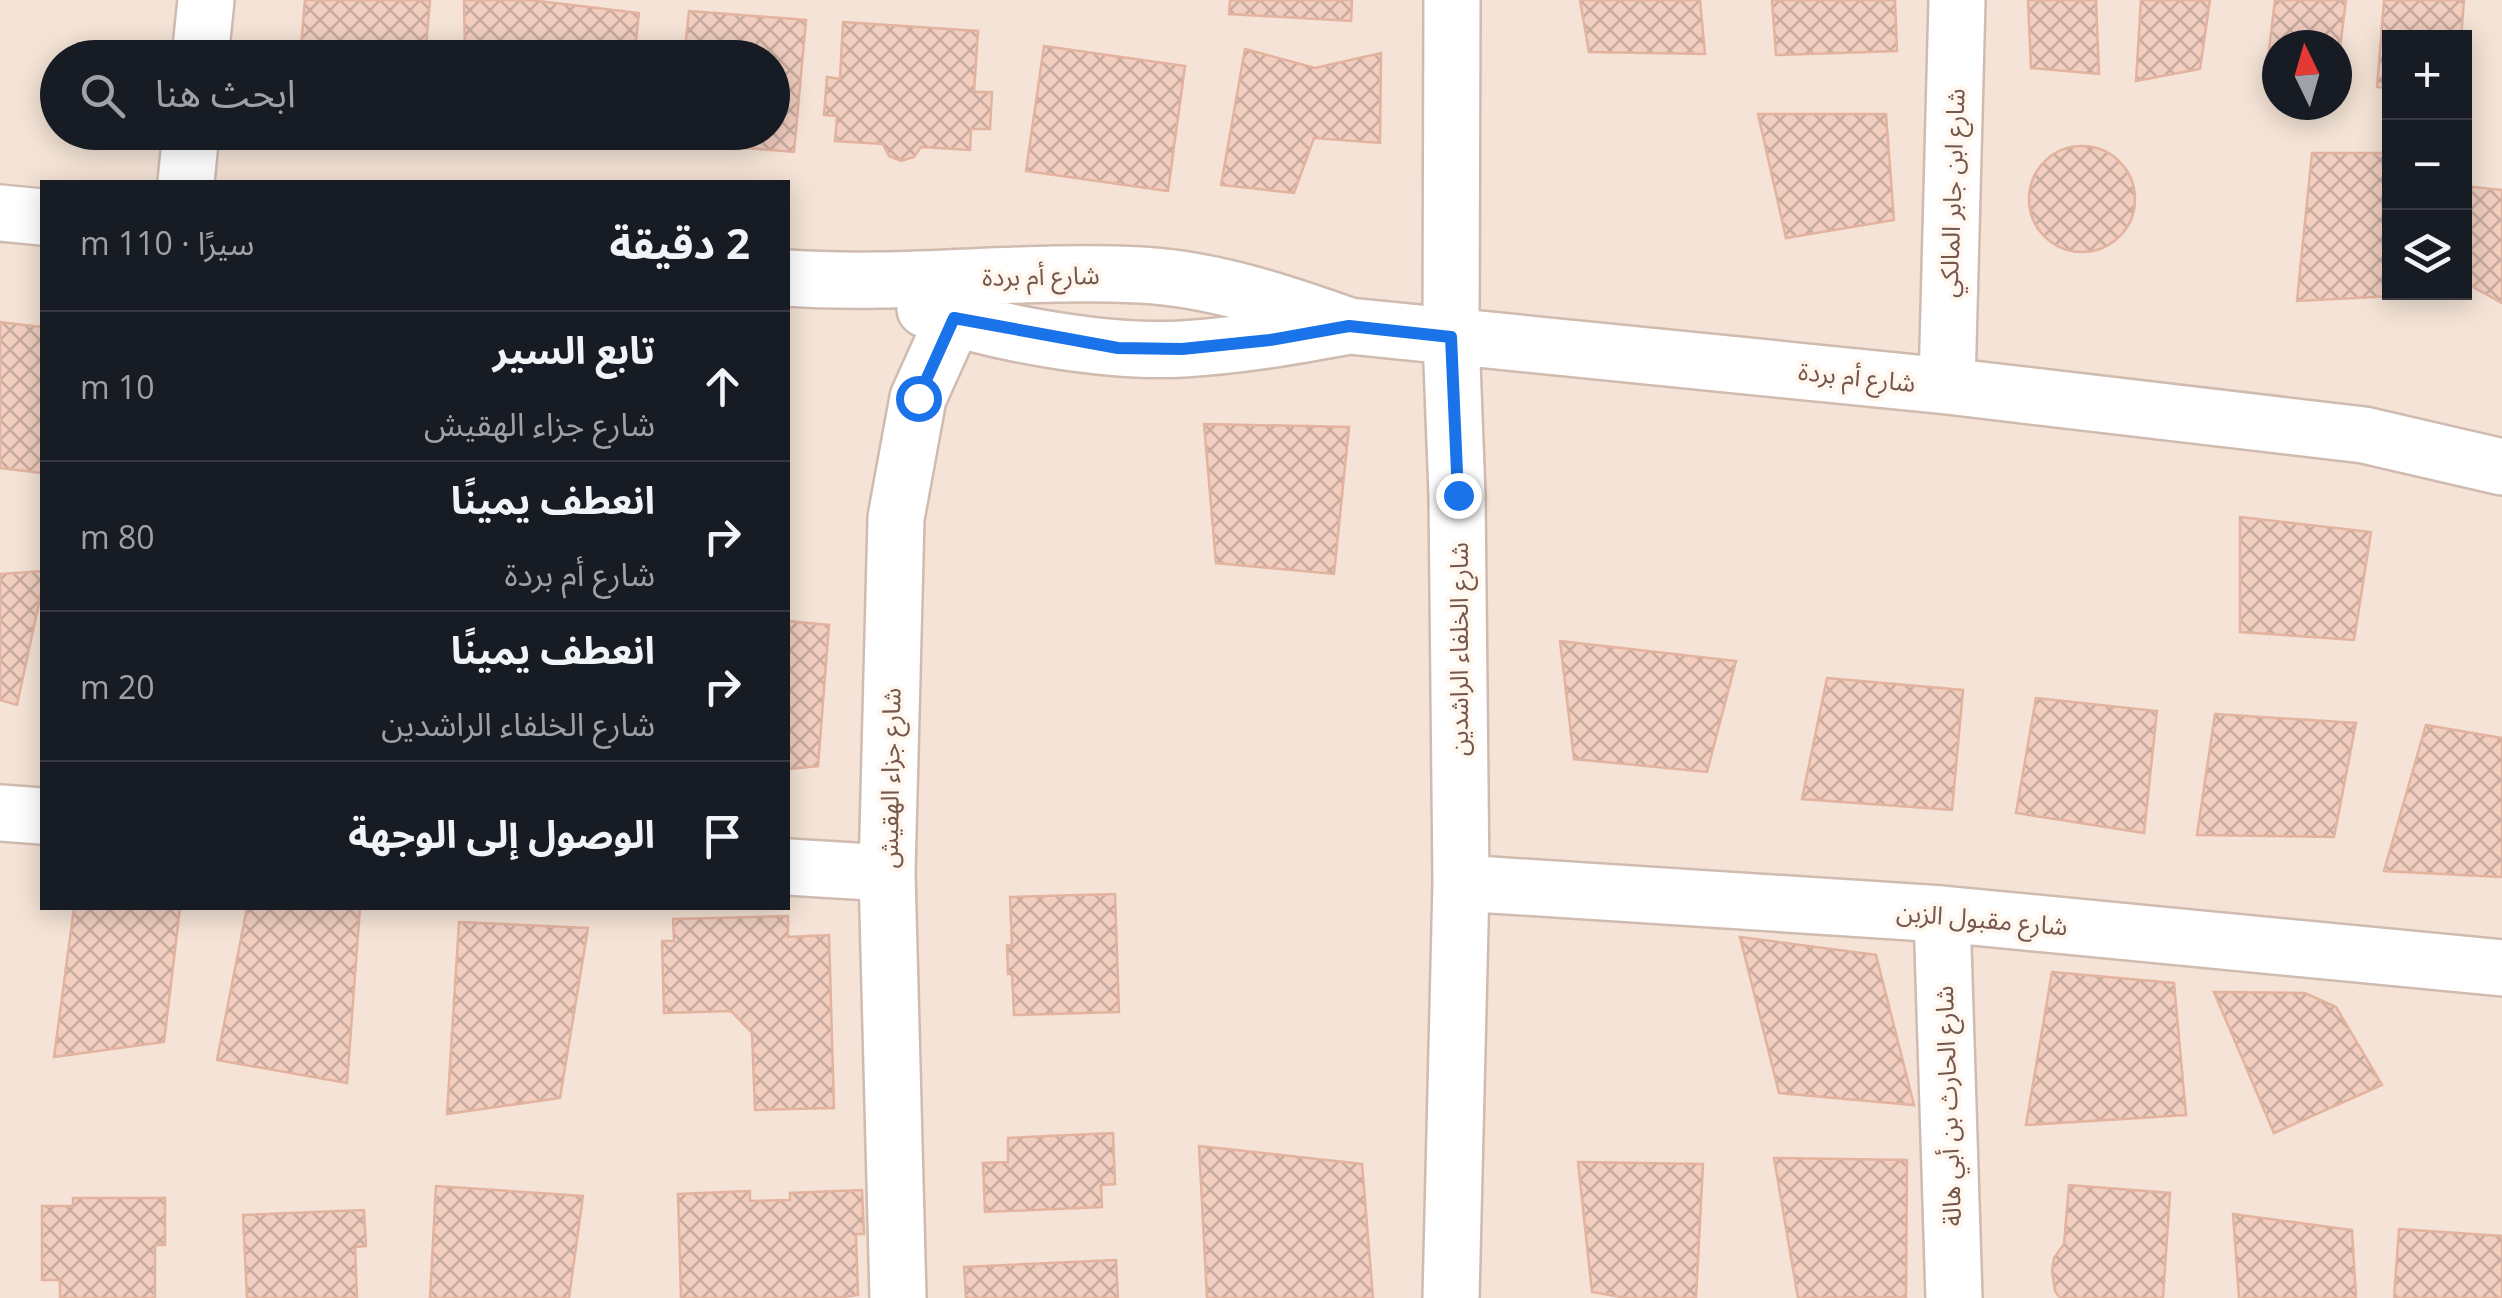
<!DOCTYPE html>
<html lang="ar">
<head>
<meta charset="utf-8">
<style>
  body { margin:0; font-family:"Open Sans","Noto Sans Arabic",sans-serif; background:#20242c; color:#f1f3f6; direction:rtl }
  .controls { position:absolute; right:30px; top:30px; display:grid; overflow:hidden; border-radius:0px; box-shadow:0 5px 25px #0003 }
  .controls button { width:90px; height:90px; display:grid; place-items:center; padding:0; border:0; border-bottom:2px solid #363941; background:#171b24; color:#f1f3f6; font:50px sans-serif }
  .compass { position:absolute; left:2262px; top:30px; width:90px; height:90px; border-radius:50%; background:#171b24; box-shadow:0 5px 25px #0003; rotate:355deg }
  .stop { position:absolute; width:30px; height:30px; margin:-22px; border:8px solid #1a73e8; border-radius:50%; background:#fff }
  .stop.end { background:#1a73e8; border-color:#fff; box-shadow:0 2px 10px #0008 }
  .list { margin:0; padding:0; list-style:none }
  h2 { display:flex; justify-content:space-between; align-items:center; height:130px; margin:0; padding:0 40px; font-size:42px }
  h2 small { font-size:32px; font-weight:400; color:#9ea1a6 }
  .list li { display:grid; grid-template-columns:65px 1fr auto; gap:30px; align-items:center; box-sizing:border-box; height:150px; padding:0 40px; border-top:2px solid #363941 }
  .list b { display:block; font-size:38px; white-space:nowrap }
  .list p { margin:0; font-size:32px; white-space:nowrap; color:#9ea1a6 }
  .list em { font-size:32px; font-style:normal; color:#9ea1a6 }
  .icon { flex:none; width:55px; height:55px; fill:none; stroke:currentColor; stroke-width:2; stroke-linecap:round; stroke-linejoin:round }
  .map { position:relative; flex:none; width:2502px; height:1298px; overflow:hidden; direction:ltr }
  .search { position:absolute; background:#171b24; box-shadow:0 5px 25px #0003; left:40px; top:40px; width:750px; height:110px; display:flex; align-items:center; gap:25px; box-sizing:border-box; padding:0 35px; border-radius:55px; color:#9ea1a6; font-size:38px }
  .panel { position:absolute; background:#171b24; box-shadow:0 5px 25px #0003; left:40px; top:180px; width:750px; height:730px; border-radius:0px; direction:rtl }
  .map>svg:first-child { display:block }
</style>
</head>
<body>
<div class="map">
<svg width="2502" height="1298" viewBox="0 0 2502 1298">
  <defs>
    <pattern id="building-cross-hatch" width="8" height="8" patternUnits="userSpaceOnUse" patternTransform="scale(2.5)"><rect width="8" height="8" fill="#f1cec0"/><path d="M0 0l8 8M0 8l8-8" fill="none" stroke="#c8aa9e"/></pattern>
  </defs>
  <rect width="100%" height="100%" fill="#fcf2e8"/>
  <!-- residential -->
  <path fill="#f4e3d6" fill-rule="evenodd" d="M 0,0 L 2502,0 L 2502,1298 L 0,1298 ZM 2390,38 L 2464,38 L 2464,292 L 2390,292 ZM 2277,45 L 2337,45 L 2337,105 L 2277,105 ZM 58,58 L 772,58 L 772,132 L 58,132 ZM 42,182 L 788,182 L 788,908 L 42,908 Z"/>
  <!-- building -->
  <path fill="url(#building-cross-hatch)" stroke="#e3b3a0" stroke-width="2.5" d="M 305,0 L 430,0 L 425,58 L 300,58 Z
    M 464,0 L 530,0 L 639,13 L 634,58 L 465,58 Z
    M 1230,0 L 1352,0 L 1351,21 L 1229,14 Z
    M 1580,0 L 1700,0 L 1705,54 L 1589,52 Z
    M 1772,0 L 1895,0 L 1897,51 L 1776,55 Z
    M 2028,0 L 2096,0 L 2099,74 L 2031,68 Z
    M 2141,0 L 2210,0 L 2200,69 L 2136,81 Z
    M 2275,0 L 2346,0 L 2337,72 L 2337,45 L 2277,45 L 2277,76 L 2266,75 Z
    M 2384,0 L 2464,0 L 2461,38 L 2390,38 L 2390,88 L 2377,87 Z
    M 689,11 L 806,20 L 794,152 L 677,142 L 678,132 L 772,132 L 772,58 L 684,58 Z
    M 843,22 L 978,31 L 974,92 L 992,92 L 990,129 L 971,129 L 970,150 L 921,147 L 914,157 L 901,161 L 889,156 L 883,144 L 835,141 L 837,116 L 824,115 L 827,77 L 840,79 Z
    M 1044,46 L 1185,66 L 1168,191 L 1026,171 Z
    M 1245,49 L 1315,68 L 1381,53 L 1380,143 L 1314,138 L 1294,193 L 1221,185 Z
    M 1758,114 L 1886,114 L 1894,220 L 1786,238 Z
    M 580,132 L 626,132 L 625,137 Z
    M2029 199a53 53 0 1 1 106 0a53 53 0 1 1-106 0Z
    M 2312,153 L 2390,153 L 2390,292 L 2396,292 L 2395,296 L 2297,301 Z
    M 2464,186 L 2502,190 L 2502,303 L 2464,282 Z
    M 0,322 L 42,327 L 42,473 L 0,468 Z
    M 1204,424 L 1349,427 L 1334,574 L 1216,563 Z
    M 2240,517 L 2371,532 L 2354,640 L 2240,632 Z
    M 42,571 L 42,589 L 17,705 L 0,700 L 0,574 Z
    M 788,621 L 829,625 L 818,766 L 788,769 Z
    M 1560,641 L 1736,661 L 1707,772 L 1574,759 Z
    M 1827,678 L 1963,690 L 1952,810 L 1802,799 Z
    M 2036,698 L 2157,711 L 2144,833 L 2016,813 Z
    M 2215,714 L 2356,723 L 2334,837 L 2197,835 Z
    M 2426,725 L 2502,738 L 2502,877 L 2384,871 Z
    M 1115,894 L 1119,1012 L 1014,1015 L 1012,974 L 1008,974 L 1007,945 L 1012,946 L 1010,897 Z
    M 74,908 L 180,908 L 164,1042 L 54,1057 Z
    M 247,908 L 360,908 L 347,1083 L 217,1060 Z
    M 788,916 L 788,937 L 829,935 L 834,1108 L 755,1110 L 752,1033 L 731,1011 L 664,1013 L 662,941 L 674,941 L 673,919 Z
    M 459,922 L 588,928 L 560,1098 L 447,1114 Z
    M 1740,937 L 1876,955 L 1914,1105 L 1779,1093 Z
    M 2052,972 L 2174,983 L 2186,1115 L 2026,1125 Z
    M 2214,992 L 2305,993 L 2336,1007 L 2382,1085 L 2274,1133 Z
    M 1113,1133 L 1115,1184 L 1101,1185 L 1102,1207 L 985,1212 L 983,1163 L 1008,1162 L 1008,1138 Z
    M 1199,1146 L 1362,1164 L 1373,1298 L 1207,1298 Z
    M 1774,1158 L 1907,1160 L 1906,1297 L 1798,1298 Z
    M 1578,1162 L 1703,1164 L 1696,1298 L 1626,1298 L 1592,1292 Z
    M 2069,1185 L 2170,1193 L 2163,1298 L 2060,1298 L 2055,1291 L 2052,1270 L 2054,1258 L 2064,1244 Z
    M 436,1186 L 583,1196 L 569,1298 L 430,1298 Z
    M 862,1190 L 864,1234 L 856,1234 L 858,1295 L 837,1298 L 681,1298 L 678,1194 L 750,1191 L 750,1201 L 790,1200 L 790,1193 Z
    M 73,1198 L 165,1198 L 165,1245 L 155,1245 L 155,1298 L 60,1298 L 60,1280 L 42,1280 L 42,1206 L 73,1206 Z
    M 364,1210 L 366,1246 L 355,1247 L 357,1298 L 247,1298 L 243,1215 Z
    M 2233,1214 L 2352,1230 L 2356,1298 L 2239,1298 Z
    M 2399,1229 L 2502,1236 L 2502,1298 L 2394,1298 Z
    M 1116,1260 L 1118,1298 L 966,1298 L 964,1267 Z"/>
  <g fill="none" stroke-linecap="round" stroke-linejoin="round">
    <!-- minor casing -->
    <g stroke="#d0bbb0" stroke-width="60">
      <path id="minor" d="M 200,58 L 206,0
        M 186,182 L 191,132
        M 0,213 L 42,217
        M 788,278 C 905,286 1023,269 1141,275 C 1213,279 1282,302 1349,326 L 1947,386 L 2364,435 L 2502,467
        M 925,309 C 999,334 1105,353 1183,349 C 1237,346 1290,337 1344,327
        M 1947,386 L 1957,0
        M 0,813 L 42,816
        M 788,867 L 887,873
        M 1461,883 L 1942,914 L 2502,968
        M 1942,914 L 1954,1298
        M 898,1298 L 887,873 L 896,518 L 918,398 L 954,318 L 982,277
        M 1451,1298 L 1461,883 L 1457,495 L 1451,337 L 1452,0"/>
    </g>
    <!-- minor -->
    <use href="#minor" stroke="#fff" stroke-width="55"/>
  </g>
  <g fill="none" stroke-linecap="round" stroke-linejoin="round">
    <!-- route -->
    <path stroke="#1a73e8" stroke-width="12" d="M 918,398 L 954,318 L 1118,348 L 1182,349 L 1270,340 L 1349,326 L 1451,337 L 1458,495"/>
  </g>
  <g text-anchor="middle" stroke-width="8" stroke-linejoin="round" paint-order="stroke">
    <!-- street labels -->
    <g font-size="25" fill="#76574c" stroke="#fff6ee">
      <text transform="translate(1952 193) rotate(-88)" y="9">شارع ابن جابر المالكي</text>
      <text transform="translate(1041 276) rotate(-1)" y="9">شارع أم بردة</text>
      <text transform="translate(1857 377) rotate(6)" y="9">شارع أم بردة</text>
      <text transform="translate(1459 649) rotate(-90)" y="9">شارع الخلفاء الراشدين</text>
      <text transform="translate(890 778) rotate(-89)" y="9">شارع جزاء الهقيش</text>
      <text transform="translate(1982 919) rotate(5)" y="9">شارع مقبول الزبن</text>
      <text transform="translate(1948 1106) rotate(-92)" y="9">شارع الحارث بن أبي هالة</text>
    </g>
  </g>
</svg>
<div class="controls">
<button>+</button>
<button>−</button>
<button><svg class="icon" aria-label="layers" viewBox="0 0 24 24"><path d="M12 4l9 5-9 5-9-5zM3 14l9 5 9-5"/></svg></button>
</div>
<svg class="compass" viewBox="-18 -18 36 36"><path d="M0-13l5 13h-10z" fill="#e53935"/><path d="M0 13l5-13h-10z" fill="#9ea1a6"/></svg>
<div class="stop" style="left:918px;top:398px"></div>
<div class="stop end" style="left:1458px;top:495px"></div>
<div class="search"><svg class="icon" aria-label="search" viewBox="0 0 24 24"><circle cx="10" cy="10" r="6"/><path d="M15 15l6 6"/></svg>ابحث هنا</div>
<section class="panel">
<h2>2 دقيقة<small>سيرًا · 110 m</small></h2>
<ul class="list">
<li><svg class="icon" aria-label="ahead" viewBox="0 0 24 24"><path d="M12 20V5M6 11l6-6 6 6"/></svg><div><b>تابع السير</b><p>شارع جزاء الهقيش</p></div><em>10 m</em></li>
<li><svg class="icon" aria-label="right" viewBox="0 0 24 24"><path d="M7 20v-9h11M14 6l5 5-5 5"/></svg><div><b>انعطف يمينًا</b><p>شارع أم بردة</p></div><em>80 m</em></li>
<li><svg class="icon" aria-label="right" viewBox="0 0 24 24"><path d="M7 20v-9h11M14 6l5 5-5 5"/></svg><div><b>انعطف يمينًا</b><p>شارع الخلفاء الراشدين</p></div><em>20 m</em></li>
<li><svg class="icon" aria-label="arrive" viewBox="0 0 24 24"><path d="M6 21V4h12l-3 4 3 4H6"/></svg><div><b>الوصول إلى الوجهة</b></div></li>
</ul>
</section>
</div>
</body>
</html>
